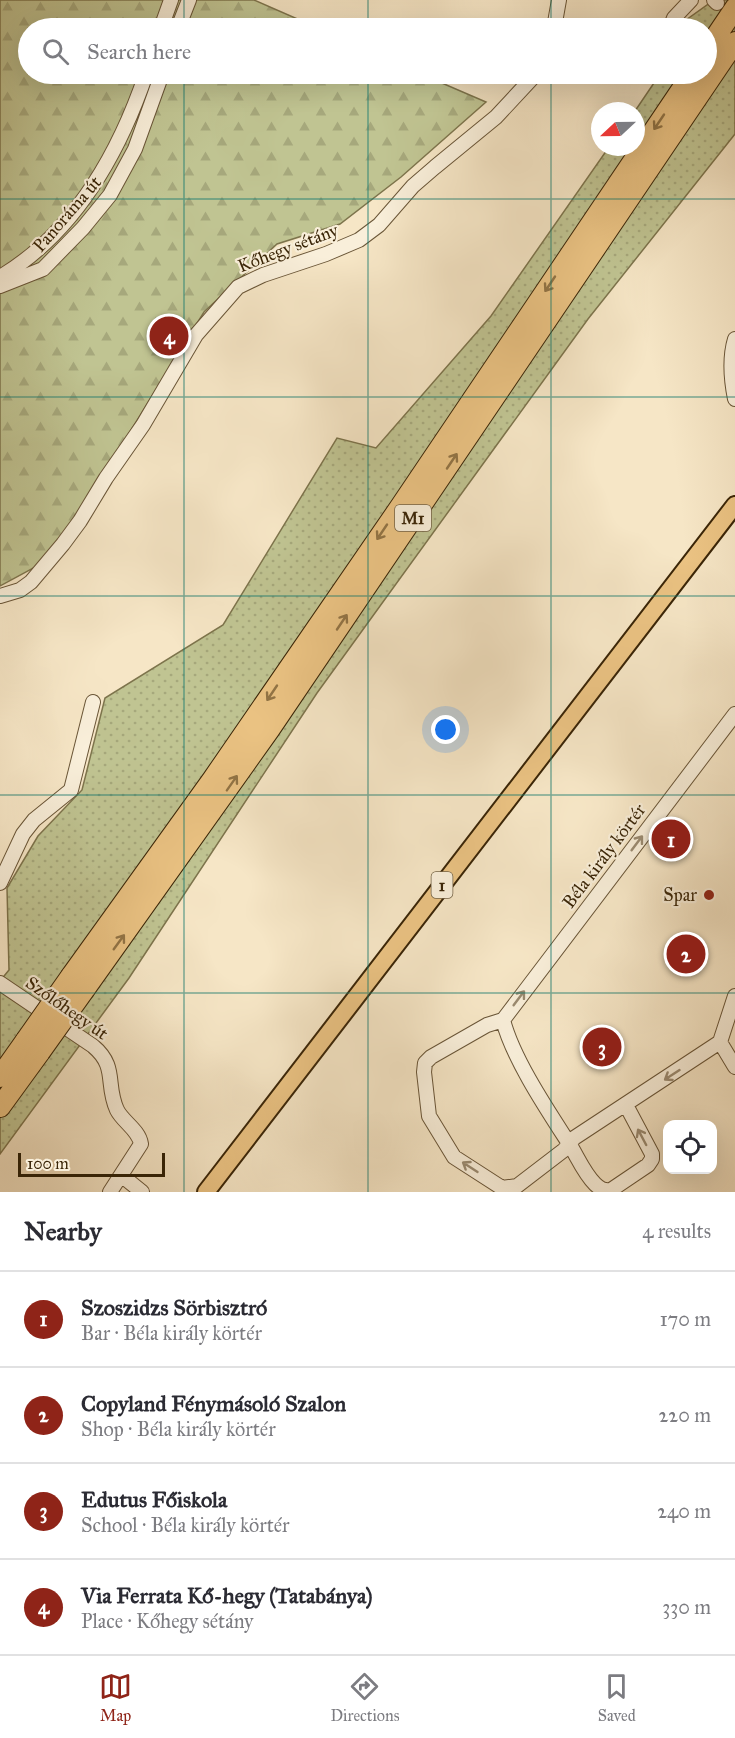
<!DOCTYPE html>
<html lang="en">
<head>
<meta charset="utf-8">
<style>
  body { margin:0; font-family:"IM FELL Great Primer",serif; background:#f2f2f3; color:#2b2b33 }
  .controls { position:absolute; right:18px; bottom:18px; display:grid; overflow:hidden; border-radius:12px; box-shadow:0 6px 24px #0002 }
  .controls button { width:54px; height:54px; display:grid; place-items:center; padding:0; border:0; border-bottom:2px solid #e1e1e2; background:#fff; color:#2b2b33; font:30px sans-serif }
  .compass { position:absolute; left:591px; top:102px; width:54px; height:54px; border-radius:50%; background:#fff; box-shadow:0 6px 24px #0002; rotate:248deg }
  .scale { position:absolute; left:18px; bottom:15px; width:147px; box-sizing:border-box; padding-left:6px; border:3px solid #3a2507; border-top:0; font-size:16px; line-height:21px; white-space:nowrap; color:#3a2507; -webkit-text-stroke:4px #f9efda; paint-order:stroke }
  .you { position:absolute; left:446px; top:730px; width:21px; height:21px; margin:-15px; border:4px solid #fff; border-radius:50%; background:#1a73e8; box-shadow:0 0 0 9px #1a73e833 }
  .badge { display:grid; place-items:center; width:39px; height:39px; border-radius:50%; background:#8f2418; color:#fff; font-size:20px; font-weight:700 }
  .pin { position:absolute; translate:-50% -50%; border:3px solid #fff; box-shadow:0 2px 6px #0006 }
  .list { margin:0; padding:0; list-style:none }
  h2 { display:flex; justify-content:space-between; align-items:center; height:78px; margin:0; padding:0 24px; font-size:26px }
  h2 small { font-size:20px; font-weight:400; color:#7c7c81 }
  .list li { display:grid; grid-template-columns:39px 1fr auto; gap:18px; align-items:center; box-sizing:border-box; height:96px; padding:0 24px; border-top:2px solid #e1e1e2 }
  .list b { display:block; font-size:22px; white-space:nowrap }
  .list p { margin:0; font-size:20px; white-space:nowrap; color:#7c7c81 }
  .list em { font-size:20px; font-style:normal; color:#7c7c81 }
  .icon { flex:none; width:33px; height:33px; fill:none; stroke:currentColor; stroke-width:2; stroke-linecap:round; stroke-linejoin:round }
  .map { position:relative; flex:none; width:735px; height:1192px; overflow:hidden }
  .search { position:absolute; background:#fff; box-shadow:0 6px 24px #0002; left:18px; right:18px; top:18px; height:66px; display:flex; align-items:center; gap:15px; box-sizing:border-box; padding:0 21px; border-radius:33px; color:#7c7c81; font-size:22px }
  .sheet { height:462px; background:#fff }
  nav { display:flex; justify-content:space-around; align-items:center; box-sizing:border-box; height:84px; border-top:2px solid #e1e1e2; background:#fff; font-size:16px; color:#7c7c81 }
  nav a { display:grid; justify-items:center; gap:3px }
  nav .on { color:#8f2418 }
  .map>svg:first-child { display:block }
</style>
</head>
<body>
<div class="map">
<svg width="735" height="1192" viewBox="0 0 735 1192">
  <defs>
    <pattern id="grass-dots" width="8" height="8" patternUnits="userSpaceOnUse" patternTransform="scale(1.5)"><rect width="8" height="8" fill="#c0c492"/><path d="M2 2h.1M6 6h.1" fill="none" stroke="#a6a87c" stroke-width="1.8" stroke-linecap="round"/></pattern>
    <pattern id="forest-firs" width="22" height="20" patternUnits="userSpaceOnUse" patternTransform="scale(1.5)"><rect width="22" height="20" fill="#c0c492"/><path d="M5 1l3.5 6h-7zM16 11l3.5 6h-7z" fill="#a6a87c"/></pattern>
  </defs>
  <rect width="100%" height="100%" fill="#f6e6c6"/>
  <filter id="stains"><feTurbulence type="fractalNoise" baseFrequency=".00333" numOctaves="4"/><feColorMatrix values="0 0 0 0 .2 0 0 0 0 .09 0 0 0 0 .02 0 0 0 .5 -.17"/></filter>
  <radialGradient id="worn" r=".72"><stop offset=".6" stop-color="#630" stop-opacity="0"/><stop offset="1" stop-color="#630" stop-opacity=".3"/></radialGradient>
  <!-- grass -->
  <path fill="url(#grass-dots)" stroke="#7d744c" stroke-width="1.5" d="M 714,0 L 735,0 L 735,134 L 588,319 L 317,693 L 129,978 L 0,1154 L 0,981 L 9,970 L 7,888 L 38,836 L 82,790 L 105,698 L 223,625 L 337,438 L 376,448 L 491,316 L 609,147 L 636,147 L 635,111 L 660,74 L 706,74 L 706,28 L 682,28 L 686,20 Z"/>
  <!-- forest -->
  <path fill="url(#forest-firs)" stroke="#7d744c" stroke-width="1.5" d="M 0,0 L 254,0 L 318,28 L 28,28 L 28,74 L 421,74 L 486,102 L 401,177 L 340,224 L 277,244 L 204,312 L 52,558 L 0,586 Z"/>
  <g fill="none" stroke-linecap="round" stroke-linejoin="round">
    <!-- minor casing -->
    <g stroke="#695537" stroke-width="16">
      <path id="minor" d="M 714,0 L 717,3
        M 161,28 L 171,0
        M 178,28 L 189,0
        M 554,28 L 559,0
        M 670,28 L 674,18 L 691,0
        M 0,277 C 74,233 119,153 146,74
        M 0,286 L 43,269 L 83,228 L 110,195 L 135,149 L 162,74
        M 735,339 C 729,359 731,379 735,399
        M 0,596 L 20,590 L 31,582 L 63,544 L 80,521 L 106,478 L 143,425 L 196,335 L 238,287 L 263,275 L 326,254 L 359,240 L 379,225 L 413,186 L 435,167 L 496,117 L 536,74
        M 735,714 L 503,1020 L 487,1025 L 431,1057 L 425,1063 L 424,1072 L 429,1116 L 454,1157 L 502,1188 L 517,1186 L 564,1150 L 574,1138 L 720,1042 L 735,996
        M 0,883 L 23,834 L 34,820 L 71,790 L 93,702
        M 0,983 L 93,1046 C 118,1067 105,1084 117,1110 C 123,1122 139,1130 141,1144 L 110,1192
        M 503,1020 C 513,1059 548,1111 570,1145 C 578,1158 584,1173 595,1184 C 600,1189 604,1191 611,1190 L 648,1165 L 652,1159 L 652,1154 L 626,1105
        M 720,1042 L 735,1067
        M 121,1175 L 142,1192"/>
    </g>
    <!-- major casing -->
    <g stroke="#3a2507" stroke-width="20">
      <path id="major" d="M 206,1192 L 735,505"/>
    </g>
    <!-- highway casing -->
    <g stroke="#3a2507" stroke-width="22">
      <path id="highway" d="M 706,51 L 735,8
        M 71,976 L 212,780 L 400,507 L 692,74
        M 85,989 L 270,729 L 735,42
        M 0,1077 L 26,1040
        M 0,1107 L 40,1052"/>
    </g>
    <!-- minor -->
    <use href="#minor" stroke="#f9efda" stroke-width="14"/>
    <!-- major -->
    <use href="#major" stroke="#ebc383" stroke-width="16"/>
    <!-- highway -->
    <use href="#highway" stroke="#ebc383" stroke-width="20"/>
    <!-- highway-bridge casing -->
    <g stroke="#3a2507" stroke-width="22" stroke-linecap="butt">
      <path id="highway-bridge" d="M 26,1040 L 71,976
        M 40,1052 L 85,989"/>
    </g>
    <!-- highway-bridge -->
    <use href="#highway-bridge" stroke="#ebc383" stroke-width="20"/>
  </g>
  <!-- one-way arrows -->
  <defs><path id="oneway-shaft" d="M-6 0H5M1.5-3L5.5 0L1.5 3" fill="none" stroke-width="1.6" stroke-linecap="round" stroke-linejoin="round" transform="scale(1.5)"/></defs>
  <g stroke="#927445">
    <use href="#oneway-shaft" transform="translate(659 122) rotate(124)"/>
    <use href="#oneway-shaft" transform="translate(550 284) rotate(124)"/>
    <use href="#oneway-shaft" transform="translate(452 461) rotate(-56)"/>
    <use href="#oneway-shaft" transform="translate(382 532) rotate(124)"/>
    <use href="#oneway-shaft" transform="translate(342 622) rotate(-56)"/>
    <use href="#oneway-shaft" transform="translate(272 693) rotate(124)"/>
    <use href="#oneway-shaft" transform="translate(232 783) rotate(-55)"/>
    <use href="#oneway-shaft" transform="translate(119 942) rotate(-54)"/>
  </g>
  <g stroke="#9a8a70">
    <use href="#oneway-shaft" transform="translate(637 843) rotate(-53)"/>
    <use href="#oneway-shaft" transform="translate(519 998) rotate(-53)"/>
    <use href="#oneway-shaft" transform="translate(672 1075) rotate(147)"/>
    <use href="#oneway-shaft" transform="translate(642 1137) rotate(-118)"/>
    <use href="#oneway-shaft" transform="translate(470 1167) rotate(-147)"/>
  </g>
  <!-- grid -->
  <path fill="none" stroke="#0f766e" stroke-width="1.5" stroke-opacity="0.55" d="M 184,0 L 184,28M 368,0 L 368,28M 551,0 L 551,28M 184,74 L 184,1192M 368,74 L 368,1192M 551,74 L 551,1192M 0,199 L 735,199M 0,397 L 735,397M 0,596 L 735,596M 0,795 L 735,795M 0,993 L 735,993"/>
  <!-- markers -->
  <circle fill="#8f2418" stroke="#f9efda" stroke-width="2" cx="709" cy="895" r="6"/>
  <g text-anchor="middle" stroke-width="4.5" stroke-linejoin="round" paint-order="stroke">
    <!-- shield labels -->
    <g fill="#f9efda" stroke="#736246" stroke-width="1.5">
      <rect x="395" y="505" width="36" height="26" rx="4.5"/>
      <rect x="431.5" y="872" width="21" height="26" rx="4.5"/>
    </g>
    <g font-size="16" font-weight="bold" fill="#3a2507">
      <text x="413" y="524">M1</text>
      <text x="442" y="891">1</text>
    </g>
    <!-- street labels -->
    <g font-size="18" fill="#3a2507" stroke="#f9efda">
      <text transform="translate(67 214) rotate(-49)" y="6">Panoráma út</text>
      <text transform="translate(288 248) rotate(-21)" y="6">Kőhegy sétány</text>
      <text transform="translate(604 856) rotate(-53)" y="6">Béla király körtér</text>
      <text transform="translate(67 1008) rotate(35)" y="6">Szőlőhegy út</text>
    </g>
    <!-- poi labels -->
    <g font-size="18" fill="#3a2507" stroke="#f9efda" text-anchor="end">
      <text x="697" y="901">Spar</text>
    </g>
  </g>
  <rect width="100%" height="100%" filter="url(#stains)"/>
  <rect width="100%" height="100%" fill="url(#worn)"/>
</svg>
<div class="controls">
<button><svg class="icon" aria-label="locate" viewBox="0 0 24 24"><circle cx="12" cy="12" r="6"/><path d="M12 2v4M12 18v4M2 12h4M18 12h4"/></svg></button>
</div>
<svg class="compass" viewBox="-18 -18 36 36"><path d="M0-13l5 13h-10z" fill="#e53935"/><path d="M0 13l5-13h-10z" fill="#7c7c81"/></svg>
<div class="scale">100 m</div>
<div class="you"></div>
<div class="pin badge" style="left:671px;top:839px">1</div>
<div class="pin badge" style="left:686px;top:954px">2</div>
<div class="pin badge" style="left:602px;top:1047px">3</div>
<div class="pin badge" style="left:169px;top:336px">4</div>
<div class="search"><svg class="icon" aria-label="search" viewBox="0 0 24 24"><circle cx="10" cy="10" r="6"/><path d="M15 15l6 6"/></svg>Search here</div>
</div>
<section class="sheet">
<h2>Nearby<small>4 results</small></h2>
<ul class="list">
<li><span class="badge">1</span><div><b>Szoszidzs Sörbisztró</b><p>Bar · Béla király körtér</p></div><em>170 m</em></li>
<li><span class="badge">2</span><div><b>Copyland Fénymásoló Szalon</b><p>Shop · Béla király körtér</p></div><em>220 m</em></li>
<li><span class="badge">3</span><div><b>Edutus Főiskola</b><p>School · Béla király körtér</p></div><em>240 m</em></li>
<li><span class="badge">4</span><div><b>Via Ferrata Kő-hegy (Tatabánya)</b><p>Place · Kőhegy sétány</p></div><em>330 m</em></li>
</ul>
</section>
<nav>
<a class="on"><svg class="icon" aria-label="map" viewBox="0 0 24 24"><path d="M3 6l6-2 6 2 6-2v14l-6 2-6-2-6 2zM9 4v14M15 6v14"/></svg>Map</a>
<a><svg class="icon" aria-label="directions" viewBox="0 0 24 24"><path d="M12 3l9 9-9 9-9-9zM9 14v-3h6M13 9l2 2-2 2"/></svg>Directions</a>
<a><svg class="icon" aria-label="saved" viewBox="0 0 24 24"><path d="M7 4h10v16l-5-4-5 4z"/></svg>Saved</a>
</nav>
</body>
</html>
